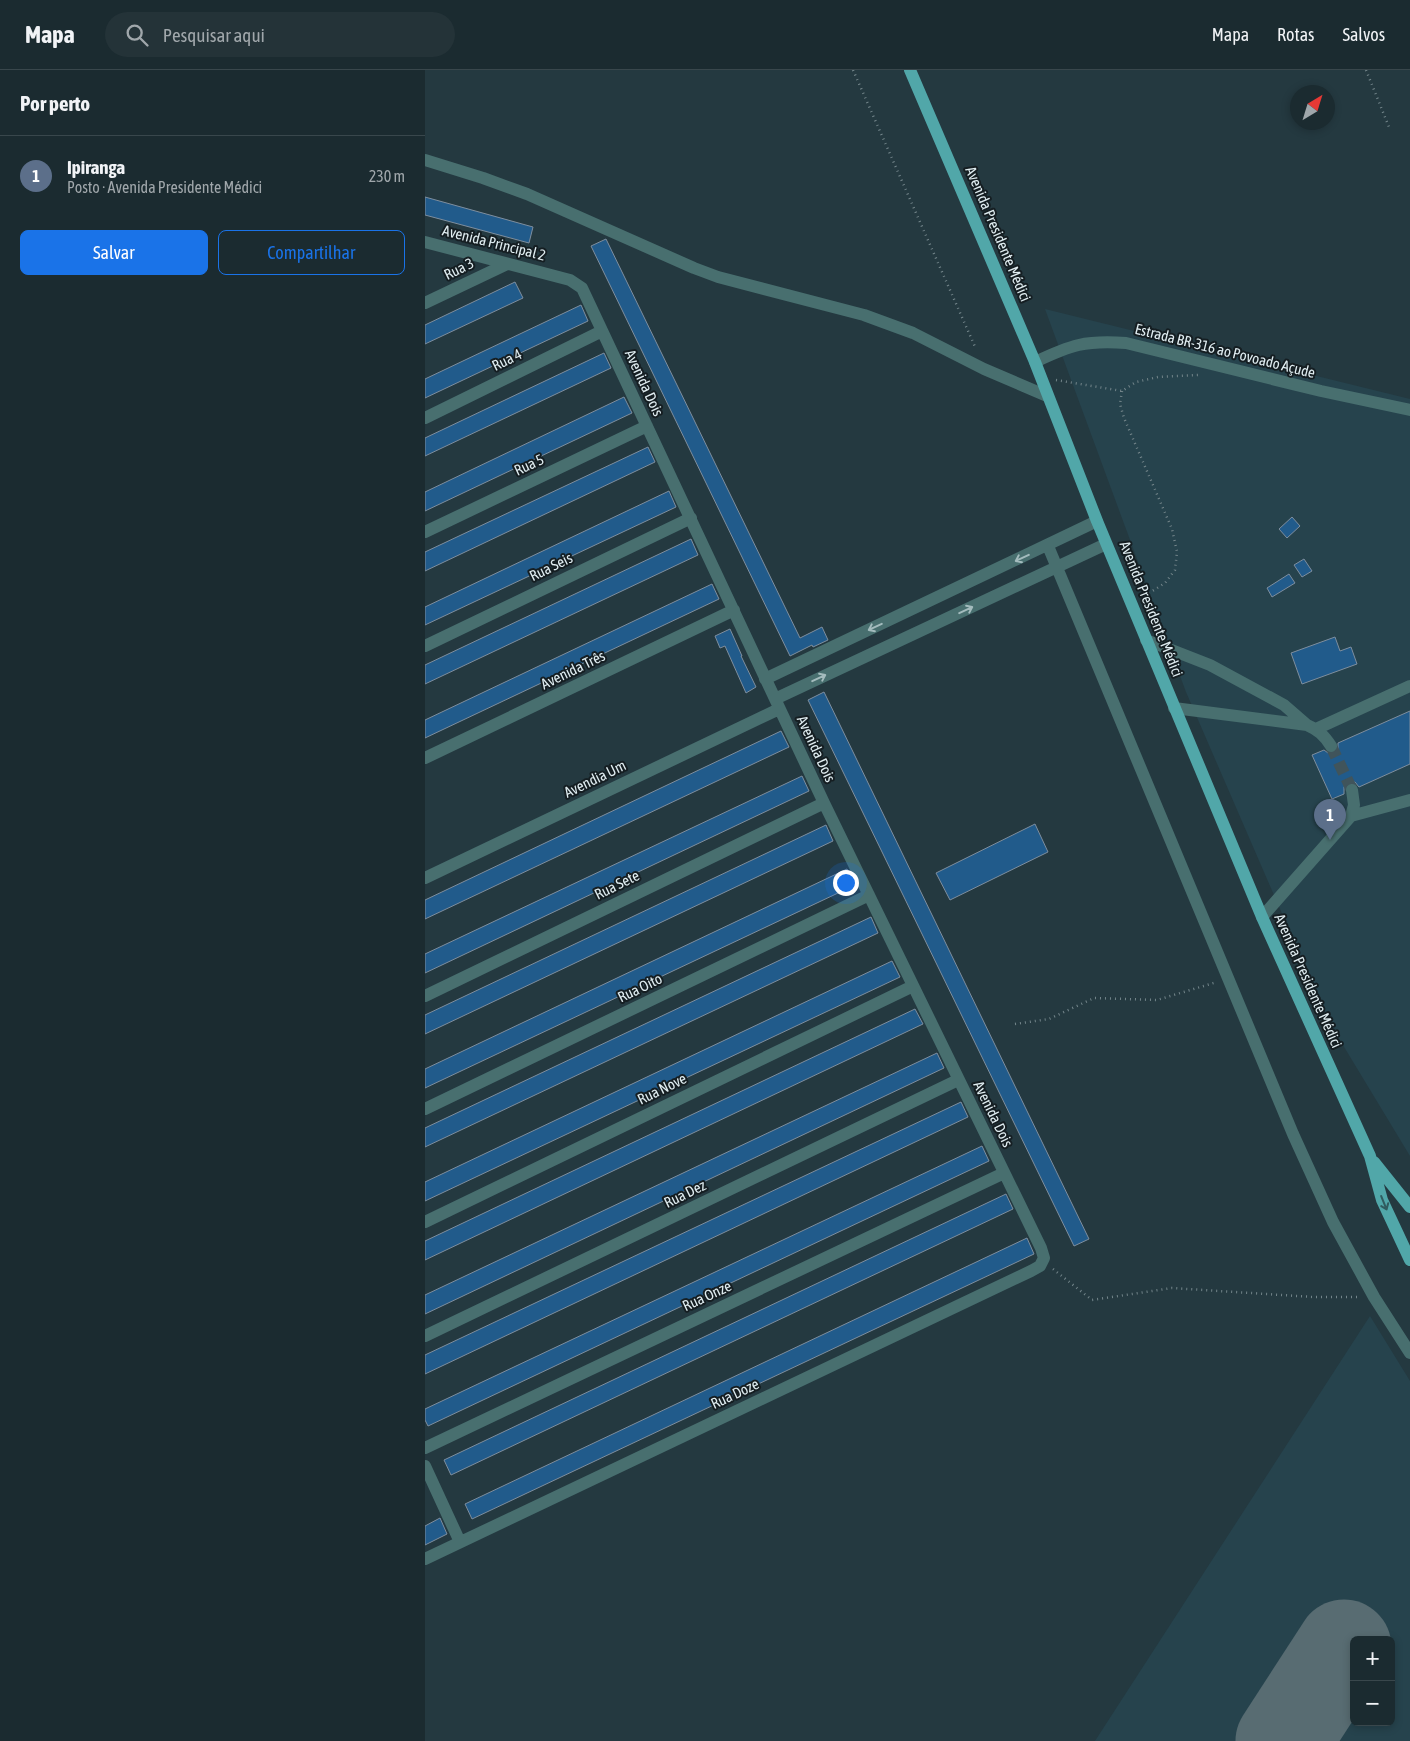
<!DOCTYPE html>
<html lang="pt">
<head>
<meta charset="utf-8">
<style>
  body { margin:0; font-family:"Asap Condensed",sans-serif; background:#243338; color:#f1f3f6 }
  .controls { position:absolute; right:15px; bottom:15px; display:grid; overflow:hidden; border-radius:8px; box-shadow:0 2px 8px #0003 }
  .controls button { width:45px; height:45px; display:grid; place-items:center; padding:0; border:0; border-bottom:1px solid #39474c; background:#1b2b30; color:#f1f3f6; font:25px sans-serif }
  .compass { position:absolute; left:865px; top:15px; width:45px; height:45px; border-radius:50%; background:#1b2b30; box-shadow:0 2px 8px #0003; rotate:38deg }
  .you { position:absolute; left:420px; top:812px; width:18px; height:18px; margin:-12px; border:4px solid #fff; border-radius:50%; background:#1a73e8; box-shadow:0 0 0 8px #1a73e833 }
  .badge { display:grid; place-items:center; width:32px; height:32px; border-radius:50%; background:#1a73e8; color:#fff; font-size:16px; font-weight:700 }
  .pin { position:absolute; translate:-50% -41px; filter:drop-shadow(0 1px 2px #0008) }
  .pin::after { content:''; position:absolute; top:26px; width:18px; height:15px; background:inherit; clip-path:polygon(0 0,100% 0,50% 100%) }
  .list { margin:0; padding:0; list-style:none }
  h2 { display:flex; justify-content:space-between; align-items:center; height:65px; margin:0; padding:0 20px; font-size:21px }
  h2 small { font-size:16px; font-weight:400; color:#a0a7ab }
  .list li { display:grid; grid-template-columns:32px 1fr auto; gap:15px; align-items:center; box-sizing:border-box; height:80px; padding:0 20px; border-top:1px solid #39474c }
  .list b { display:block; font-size:19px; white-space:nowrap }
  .list p { margin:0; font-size:16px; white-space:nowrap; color:#a0a7ab }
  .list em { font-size:16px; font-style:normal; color:#a0a7ab }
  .actions { display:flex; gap:10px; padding:15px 20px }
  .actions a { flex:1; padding:11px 0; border:1px solid #1a73e8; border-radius:8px; text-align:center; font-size:18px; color:#1a73e8 }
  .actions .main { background:#1a73e8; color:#fff }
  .icon { flex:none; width:28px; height:28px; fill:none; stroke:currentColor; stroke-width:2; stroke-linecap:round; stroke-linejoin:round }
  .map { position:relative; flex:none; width:985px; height:1671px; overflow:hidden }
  header { display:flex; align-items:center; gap:30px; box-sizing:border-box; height:70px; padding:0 25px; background:#1b2b30; border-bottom:1px solid #39474c }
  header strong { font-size:24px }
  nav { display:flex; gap:28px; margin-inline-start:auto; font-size:18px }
  .search { width:350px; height:45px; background:#243338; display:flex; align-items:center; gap:12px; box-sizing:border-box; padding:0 18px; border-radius:28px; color:#a0a7ab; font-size:19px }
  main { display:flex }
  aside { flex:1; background:#1b2b30 }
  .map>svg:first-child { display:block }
</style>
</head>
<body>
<header>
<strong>Mapa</strong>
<div class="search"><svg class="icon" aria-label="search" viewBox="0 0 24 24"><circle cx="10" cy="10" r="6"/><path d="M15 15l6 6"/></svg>Pesquisar aqui</div>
<nav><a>Mapa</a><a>Rotas</a><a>Salvos</a></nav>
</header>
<main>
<aside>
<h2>Por perto<small></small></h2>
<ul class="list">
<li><span class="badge" style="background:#5c6f8a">1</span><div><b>Ipiranga</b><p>Posto · Avenida Presidente Médici</p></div><em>230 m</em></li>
</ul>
<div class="actions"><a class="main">Salvar</a><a>Compartilhar</a></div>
</aside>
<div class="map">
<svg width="985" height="1671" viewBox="0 0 985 1671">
  <rect width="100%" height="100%" fill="#243940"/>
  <!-- built -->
  <path fill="#26434d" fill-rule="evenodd" d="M 620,239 L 985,329 L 985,1086 L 904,952 L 761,622 Z
    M 945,1246 L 985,1311 L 985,1671 L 670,1671 ZM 929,1570 L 966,1570 L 966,1652 L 929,1652 Z"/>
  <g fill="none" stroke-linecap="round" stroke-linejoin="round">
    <!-- runway -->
    <path stroke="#586c72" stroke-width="95" d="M 858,1671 L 919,1577"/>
  </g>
  <!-- building -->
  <path fill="#215b8b" stroke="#7e8e9e" d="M 0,127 L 108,157 L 104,173 L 0,145 Z
    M 181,169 L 375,568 L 397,557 L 403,570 L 388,577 L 387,575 L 365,586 L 166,176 Z
    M 90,212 L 98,228 L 0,274 L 0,255 Z
    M 156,235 L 163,251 L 0,328 L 0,309 Z
    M 179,283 L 186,298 L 0,386 L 0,368 Z
    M 199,327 L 207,343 L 0,441 L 0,422 Z
    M 223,377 L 230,392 L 0,501 L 0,482 Z
    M 244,421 L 251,437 L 0,555 L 0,537 Z
    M 867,447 L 875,456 L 862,468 L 854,459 Z
    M 266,469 L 273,485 L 0,614 L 0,595 Z
    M 879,489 L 887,501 L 877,507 L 869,495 Z
    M 864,504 L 870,513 L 847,527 L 842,518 Z
    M 287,514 L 294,529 L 0,668 L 0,650 Z
    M 305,559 L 317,586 L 316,586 L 331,617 L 321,623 L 300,576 L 295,578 L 290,566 Z
    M 910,567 L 915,581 L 926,577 L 932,594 L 877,614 L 866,583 Z
    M 399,622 L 664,1169 L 649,1176 L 383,630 Z
    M 985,641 L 985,694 L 934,717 L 930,712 L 922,713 L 919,717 L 919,724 L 907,729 L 887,685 L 899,680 L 903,683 L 910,683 L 913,679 L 913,673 Z
    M 356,661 L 364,677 L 0,849 L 0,830 Z
    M 377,706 L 384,721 L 0,903 L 0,884 Z
    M 610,754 L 623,782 L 525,830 L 511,803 Z
    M 401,755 L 408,771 L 0,964 L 0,945 Z
    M 422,799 L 430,815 L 0,1018 L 0,999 Z
    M 446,847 L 453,863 L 0,1077 L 0,1058 Z
    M 467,891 L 475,907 L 0,1131 L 0,1112 Z
    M 490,939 L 498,954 L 0,1190 L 0,1171 Z
    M 512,983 L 519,998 L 0,1244 L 0,1225 Z
    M 536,1032 L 543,1047 L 0,1304 L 0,1285 Z
    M 557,1076 L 564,1091 L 3,1356 L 0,1350 L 0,1339 Z
    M 581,1124 L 588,1139 L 26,1405 L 19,1390 Z
    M 602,1168 L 609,1184 L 47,1449 L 40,1434 Z
    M 15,1448 L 22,1464 L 0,1475 L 0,1456 Z"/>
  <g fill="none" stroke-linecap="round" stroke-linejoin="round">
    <!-- minor-tunnel -->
    <path stroke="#40545b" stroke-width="12" stroke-dasharray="12 6" stroke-linecap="butt" d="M 906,676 L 927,720"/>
    <!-- path -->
    <path stroke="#73858a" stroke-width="2.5" stroke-dasharray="1 4" stroke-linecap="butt" d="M 428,0 L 551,279
      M 941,0 L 964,57
      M 631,310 L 697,321 L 711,312 L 733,307 L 774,305
      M 697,321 L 695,334 L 699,348 L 747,459 L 752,482 L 750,500 L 740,513 L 718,527
      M 590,954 L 624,949 L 669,928 L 732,930 L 792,912
      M 628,1199 L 667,1230 L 747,1218 L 888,1227 L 935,1227"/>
    <!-- minor -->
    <path stroke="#486f6f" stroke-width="12" d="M 0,90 L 58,108 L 102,124 L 269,198 L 293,207 L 439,245 L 488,263 L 559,299 L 622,326
      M 0,172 L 145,210 L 157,218 L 399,733 L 616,1178 L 619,1188 L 615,1196 L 606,1201 L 0,1489
      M 0,233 L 82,194
      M 610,292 C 646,275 660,270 701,273 L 896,321 L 985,340
      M 0,348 L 177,261
      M 0,462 L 222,356
      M 623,476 L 868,1064 L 908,1152 L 949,1227 L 985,1283
      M 721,570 L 785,595 L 859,635 L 882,655
      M 0,576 L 266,448
      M 340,609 L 672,451
      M 350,629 L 681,474
      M 749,638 L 882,655 C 893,660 899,665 906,676
      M 891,659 L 985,616
      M 0,688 L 309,540
      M 926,746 L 985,730
      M 0,808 L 354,639
      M 837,847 L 926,746 L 929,735 L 927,720
      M 0,926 L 399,733
      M 0,1039 L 444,825
      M 0,1152 L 488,916
      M 0,1266 L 533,1010
      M 0,1378 L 579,1103
      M 0,1396 L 35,1472"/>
    <!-- major -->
    <path stroke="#51a7a9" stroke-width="12" d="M 485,0 L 610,292 L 672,451 L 837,847 L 945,1086 L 957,1130 L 985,1190
      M 949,1092 L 985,1137"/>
  </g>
  <!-- one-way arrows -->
  <defs><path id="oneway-shaft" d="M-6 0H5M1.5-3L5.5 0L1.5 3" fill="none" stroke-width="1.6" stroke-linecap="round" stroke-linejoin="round" transform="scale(1.25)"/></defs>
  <g stroke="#a3bbbd">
    <use href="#oneway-shaft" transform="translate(597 488) rotate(155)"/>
    <use href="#oneway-shaft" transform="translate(541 540) rotate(-25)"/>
    <use href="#oneway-shaft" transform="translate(450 557) rotate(155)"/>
    <use href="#oneway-shaft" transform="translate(394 608) rotate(-25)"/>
  </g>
  <use stroke="#305c5f" href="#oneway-shaft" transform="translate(959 1133) rotate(68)"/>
  <g text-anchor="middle" stroke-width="4" stroke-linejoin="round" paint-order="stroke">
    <!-- street labels -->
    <g font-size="15" fill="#e0edf1" stroke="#151e22">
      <text transform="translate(573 164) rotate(67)" y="5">Avenida Presidente Médici</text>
      <text transform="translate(69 173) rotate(14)" y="5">Avenida Principal 2</text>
      <text transform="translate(34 199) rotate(-26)" y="5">Rua 3</text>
      <text transform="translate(800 281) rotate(14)" y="5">Estrada BR-316 ao Povoado Açude</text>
      <text transform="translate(82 290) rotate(-26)" y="5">Rua 4</text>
      <text transform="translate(219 313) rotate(65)" y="5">Avenida Dois</text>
      <text transform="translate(104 395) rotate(-25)" y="5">Rua 5</text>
      <text transform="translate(126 497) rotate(-26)" y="5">Rua Seis</text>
      <text transform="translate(726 539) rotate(68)" y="5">Avenida Presidente Médici</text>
      <text transform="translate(148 600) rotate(-26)" y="5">Avenida Três</text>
      <text transform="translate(391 679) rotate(65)" y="5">Avenida Dois</text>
      <text transform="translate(170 709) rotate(-26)" y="5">Avendia Um</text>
      <text transform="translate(192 815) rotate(-26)" y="5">Rua Sete</text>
      <text transform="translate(883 911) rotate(66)" y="5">Avenida Presidente Médici</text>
      <text transform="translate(215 918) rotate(-26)" y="5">Rua Oito</text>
      <text transform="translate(237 1019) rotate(-26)" y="5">Rua Nove</text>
      <text transform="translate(568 1044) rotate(64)" y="5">Avenida Dois</text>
      <text transform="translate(260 1124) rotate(-26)" y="5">Rua Dez</text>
      <text transform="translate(282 1226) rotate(-25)" y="5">Rua Onze</text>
      <text transform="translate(310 1324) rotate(-25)" y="5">Rua Doze</text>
    </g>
  </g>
</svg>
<div class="controls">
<button>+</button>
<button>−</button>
</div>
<svg class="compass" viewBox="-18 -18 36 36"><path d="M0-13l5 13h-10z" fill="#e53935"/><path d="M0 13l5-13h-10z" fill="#a0a7ab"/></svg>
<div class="you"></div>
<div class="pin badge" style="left:905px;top:770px;background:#5c6f8a">1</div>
</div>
</main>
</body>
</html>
